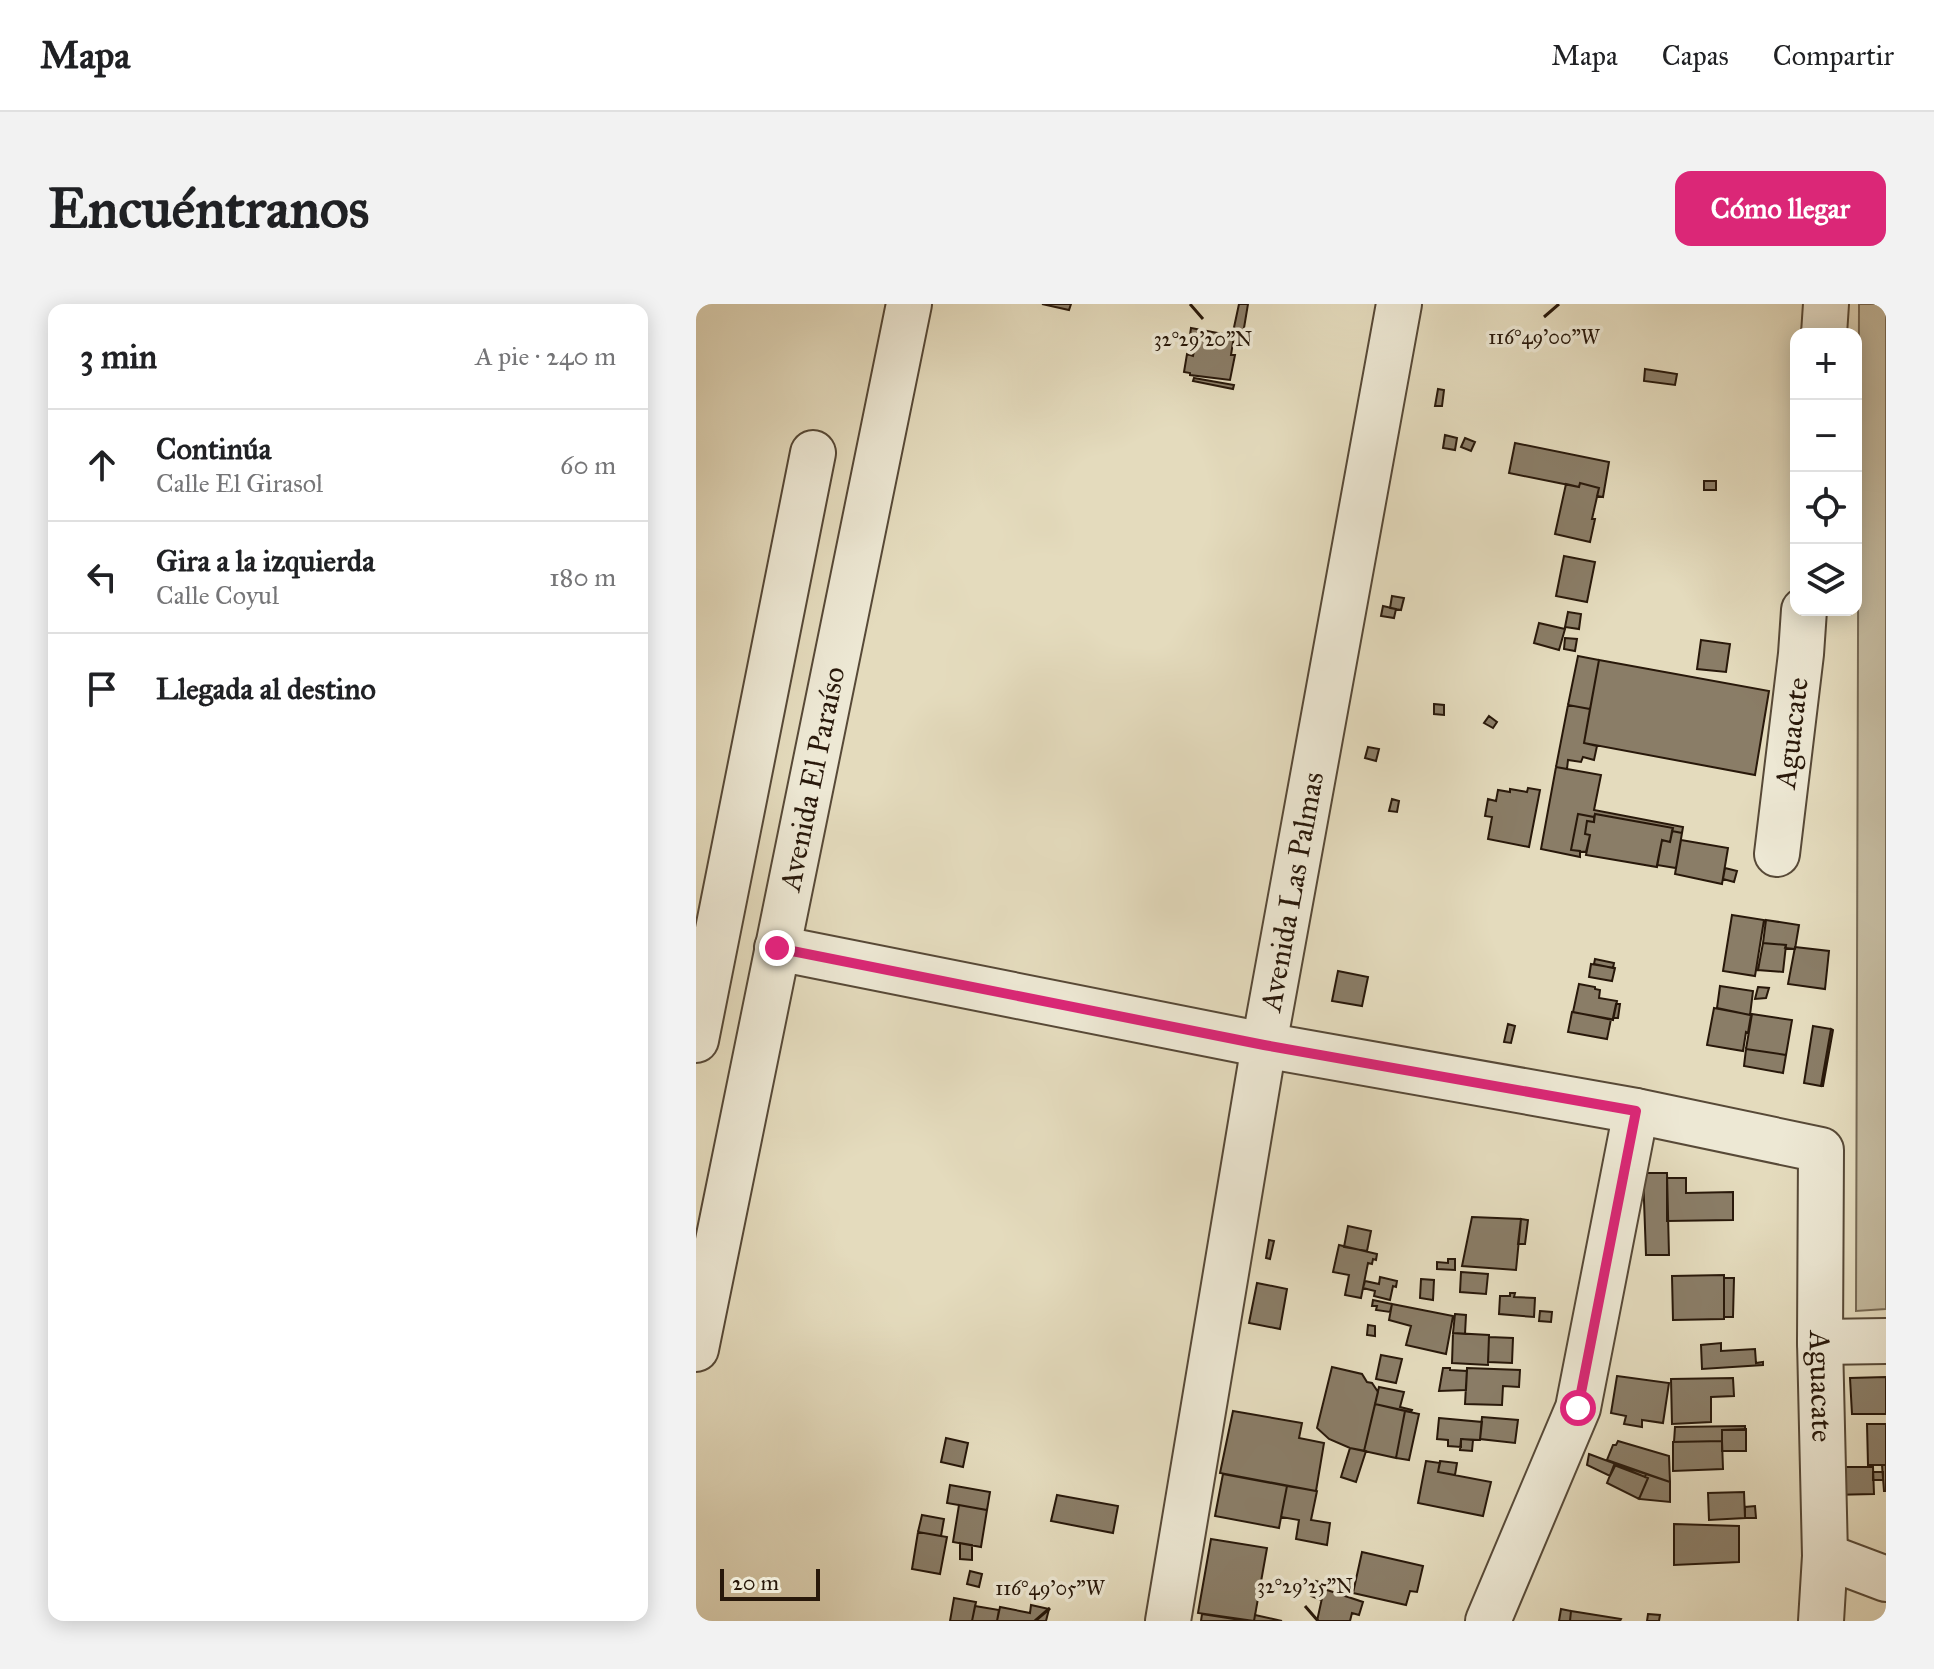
<!DOCTYPE html>
<html lang="es">
<head>
<meta charset="utf-8">
<style>
  body { margin:0; font-family:"IM FELL Great Primer",serif; background:#f2f2f2; color:#202124 }
  .controls { position:absolute; right:24px; top:24px; display:grid; overflow:hidden; border-radius:16px; box-shadow:0 4px 20px #0003 }
  .controls button { width:72px; height:72px; display:grid; place-items:center; padding:0; border:0; border-bottom:2px solid #e0e0e0; background:#fff; color:#202124; font:40px sans-serif }
  .scale { position:absolute; left:24px; bottom:20px; width:100px; box-sizing:border-box; padding-left:8px; border:4px solid #28180a; border-top:0; font-size:22px; line-height:28px; white-space:nowrap; color:#28180a; -webkit-text-stroke:6px #ede8d4; paint-order:stroke }
  .stop { position:absolute; width:24px; height:24px; margin:-18px; border:6px solid #db2777; border-radius:50%; background:#fff }
  .stop.end { background:#db2777; border-color:#fff; box-shadow:0 2px 8px #0008 }
  .list { margin:0; padding:0; list-style:none }
  h2 { display:flex; justify-content:space-between; align-items:center; height:104px; margin:0; padding:0 32px; font-size:34px }
  h2 small { font-size:26px; font-weight:400; color:#757577 }
  .list li { display:grid; grid-template-columns:52px 1fr auto; gap:24px; align-items:center; box-sizing:border-box; height:112px; padding:0 32px; border-top:2px solid #e0e0e0 }
  .list b { display:block; font-size:30px; white-space:nowrap }
  .list p { margin:0; font-size:26px; white-space:nowrap; color:#757577 }
  .list em { font-size:26px; font-style:normal; color:#757577 }
  .icon { flex:none; width:44px; height:44px; fill:none; stroke:currentColor; stroke-width:2; stroke-linecap:round; stroke-linejoin:round }
  .map { position:relative; flex:none; width:1190px; height:1317px; overflow:hidden; border-radius:16px }
  header { display:flex; align-items:center; gap:48px; box-sizing:border-box; height:112px; padding:0 40px; background:#fff; border-bottom:2px solid #e0e0e0 }
  header strong { font-size:38px }
  nav { display:flex; gap:44px; margin-inline-start:auto; font-size:28px }
  .intro { display:flex; align-items:center; justify-content:space-between; box-sizing:border-box; height:192px; padding:0 48px }
  h1 { margin:0; font-size:56px }
  .button { padding:20px 36px; border-radius:16px; background:#db2777; color:#fff; font-size:28px; font-weight:700 }
  main { display:flex; gap:48px; padding:0 48px }
  aside { flex:1; background:#fff; border-radius:16px; box-shadow:0 4px 20px #0003 }
  .map>svg:first-child { display:block }
</style>
</head>
<body>
<header>
<strong>Mapa</strong>
<nav><a>Mapa</a><a>Capas</a><a>Compartir</a></nav>
</header>
<div class="intro"><h1>Encuéntranos</h1><a class="button">Cómo llegar</a></div>
<main>
<aside>
<h2>3 min<small>A pie · 240 m</small></h2>
<ul class="list">
<li><svg class="icon" aria-label="ahead" viewBox="0 0 24 24"><path d="M12 20V5M6 11l6-6 6 6"/></svg><div><b>Continúa</b><p>Calle El Girasol</p></div><em>60 m</em></li>
<li><svg class="icon" aria-label="left" viewBox="0 0 24 24"><path d="M17 20v-9H6M10 6l-5 5 5 5"/></svg><div><b>Gira a la izquierda</b><p>Calle Coyul</p></div><em>180 m</em></li>
<li><svg class="icon" aria-label="arrive" viewBox="0 0 24 24"><path d="M6 21V4h12l-3 4 3 4H6"/></svg><div><b>Llegada al destino</b></div></li>
</ul>
</aside>
<div class="map">
<svg width="1190" height="1317" viewBox="0 0 1190 1317">
  <rect width="100%" height="100%" fill="#e4dbbd"/>
  <filter id="stains"><feTurbulence type="fractalNoise" baseFrequency=".0025" numOctaves="4"/><feColorMatrix values="0 0 0 0 .2 0 0 0 0 .09 0 0 0 0 .02 0 0 0 .5 -.17"/></filter>
  <radialGradient id="worn" r=".72"><stop offset=".6" stop-color="#630" stop-opacity="0"/><stop offset="1" stop-color="#630" stop-opacity=".3"/></radialGradient>
  <!-- green -->
  <path fill="#c4ba9f" stroke="#766954" stroke-width="2" d="M 1163,0 L 1190,0 L 1190,1005 L 1160,1007 Z"/>
  <!-- building -->
  <path fill="#8a7d67" stroke="#28180a" stroke-width="2" d="M 346,0 L 375,0 L 373,6 Z
    M 543,0 L 552,0 L 547,30 L 537,28 Z
    M 495,24 L 538,32 L 535,51 L 539,51 L 534,76 L 494,71 L 494,69 L 488,68 L 491,50 L 497,52 L 498,47 L 492,45 Z
    M 949,65 L 981,70 L 979,81 L 948,77 Z
    M 498,74 L 538,81 L 537,85 L 497,77 Z
    M 742,85 L 748,86 L 746,102 L 739,102 Z
    M 749,131 L 761,134 L 759,146 L 747,144 Z
    M 769,134 L 779,138 L 775,147 L 765,143 Z
    M 819,139 L 913,158 L 907,193 L 901,192 L 903,184 L 884,179 L 883,183 L 813,169 Z
    M 1008,177 L 1020,177 L 1020,186 L 1008,186 Z
    M 884,179 L 903,184 L 896,215 L 899,215 L 894,238 L 859,230 L 870,180 L 883,183 Z
    M 868,252 L 899,258 L 891,298 L 860,292 Z
    M 696,292 L 708,294 L 705,306 L 694,304 Z
    M 687,302 L 700,305 L 698,314 L 685,312 Z
    M 872,308 L 885,310 L 883,325 L 869,323 Z
    M 843,319 L 869,325 L 863,346 L 838,339 Z
    M 869,334 L 881,335 L 879,347 L 868,345 Z
    M 1005,336 L 1034,340 L 1030,368 L 1001,365 Z
    M 882,352 L 903,356 L 894,405 L 872,401 Z
    M 903,356 L 1073,387 L 1059,471 L 888,439 Z
    M 738,400 L 748,401 L 748,411 L 738,410 Z
    M 872,401 L 894,405 L 888,439 L 901,442 L 898,456 L 887,453 L 885,458 L 872,456 L 871,465 L 860,463 Z
    M 793,412 L 801,418 L 797,424 L 788,419 Z
    M 672,443 L 683,445 L 680,457 L 669,454 Z
    M 860,463 L 905,471 L 898,506 L 987,523 L 986,529 L 976,527 L 977,524 L 899,510 L 898,513 L 882,510 L 875,546 L 884,547 L 884,553 L 845,545 Z
    M 832,484 L 844,486 L 833,543 L 792,535 L 796,513 L 789,512 L 792,495 L 800,497 L 802,486 L 814,488 L 814,485 L 831,488 Z
    M 696,495 L 703,497 L 701,508 L 693,507 Z
    M 882,510 L 898,513 L 898,518 L 891,517 L 889,530 L 894,531 L 890,548 L 875,546 Z
    M 899,510 L 977,524 L 974,538 L 966,536 L 961,563 L 890,551 L 894,531 L 889,530 L 891,517 L 898,518 Z
    M 976,527 L 986,529 L 980,564 L 961,561 L 966,536 L 974,538 Z
    M 985,536 L 1032,544 L 1026,580 L 979,570 Z
    M 1029,564 L 1041,567 L 1038,578 L 1027,575 Z
    M 1036,611 L 1068,616 L 1059,672 L 1027,667 Z
    M 1070,616 L 1103,621 L 1099,645 L 1089,644 L 1090,641 L 1067,639 Z
    M 1067,639 L 1090,641 L 1087,668 L 1062,666 Z
    M 1099,643 L 1133,647 L 1129,685 L 1092,680 Z
    M 899,655 L 918,659 L 917,664 L 898,660 Z
    M 895,660 L 919,664 L 916,677 L 893,673 Z
    M 642,667 L 672,673 L 666,702 L 636,697 Z
    M 883,680 L 899,683 L 899,685 L 904,686 L 903,694 L 921,697 L 917,716 L 877,708 Z
    M 1024,682 L 1057,687 L 1054,711 L 1021,704 Z
    M 1062,683 L 1073,684 L 1070,694 L 1059,695 Z
    M 920,700 L 924,700 L 922,714 L 917,714 Z
    M 1018,704 L 1055,711 L 1052,729 L 1050,728 L 1047,747 L 1011,741 Z
    M 876,708 L 915,715 L 911,735 L 872,728 Z
    M 1056,710 L 1096,716 L 1090,751 L 1050,745 Z
    M 812,720 L 819,722 L 815,739 L 808,738 Z
    M 1117,722 L 1135,725 L 1125,782 L 1108,779 Z
    M 1135,725 L 1137,726 L 1127,782 L 1125,782 Z
    M 1050,745 L 1090,751 L 1087,769 L 1048,762 Z
    M 947,869 L 971,869 L 973,951 L 950,951 Z
    M 971,874 L 990,874 L 990,889 L 1037,888 L 1037,916 L 971,917 Z
    M 776,913 L 825,915 L 820,966 L 766,962 Z
    M 825,915 L 832,916 L 829,940 L 822,940 Z
    M 652,922 L 675,927 L 671,947 L 648,943 Z
    M 573,936 L 578,937 L 574,955 L 570,954 Z
    M 643,941 L 681,950 L 680,956 L 677,955 L 676,960 L 672,959 L 665,994 L 649,991 L 653,971 L 637,968 Z
    M 752,955 L 759,955 L 759,966 L 741,965 L 741,958 L 752,959 Z
    M 765,968 L 792,970 L 790,990 L 764,988 Z
    M 1028,971 L 1028,1015 L 977,1016 L 976,972 Z
    M 684,973 L 701,977 L 700,983 L 697,982 L 694,996 L 678,992 L 679,987 L 667,984 L 669,977 L 683,980 Z
    M 1028,974 L 1038,974 L 1037,1013 L 1028,1013 Z
    M 725,975 L 738,976 L 737,996 L 724,994 Z
    M 561,979 L 591,985 L 584,1025 L 553,1019 Z
    M 814,989 L 819,989 L 818,993 L 839,994 L 838,1013 L 803,1010 L 804,992 L 814,992 Z
    M 677,996 L 696,1000 L 694,1008 L 680,1006 L 681,1002 L 676,1002 Z
    M 696,1000 L 757,1012 L 750,1050 L 710,1041 L 715,1022 L 693,1016 Z
    M 844,1007 L 856,1008 L 855,1018 L 843,1017 Z
    M 759,1010 L 770,1011 L 769,1030 L 757,1029 Z
    M 672,1021 L 679,1022 L 679,1032 L 671,1031 Z
    M 757,1029 L 793,1031 L 792,1061 L 756,1059 Z
    M 793,1033 L 817,1034 L 816,1059 L 792,1058 Z
    M 1025,1039 L 1025,1047 L 1059,1045 L 1060,1059 L 1067,1058 L 1067,1061 L 1006,1065 L 1005,1041 Z
    M 685,1051 L 706,1055 L 700,1079 L 680,1075 Z
    M 636,1063 L 666,1070 L 671,1078 L 676,1079 L 682,1088 L 668,1147 L 654,1144 L 633,1135 L 621,1124 Z
    M 747,1064 L 754,1064 L 754,1066 L 771,1067 L 770,1086 L 743,1087 Z
    M 771,1064 L 824,1066 L 823,1083 L 807,1082 L 806,1101 L 769,1100 Z
    M 921,1072 L 973,1079 L 967,1119 L 946,1116 L 946,1123 L 928,1120 L 930,1112 L 915,1109 Z
    M 1190,1073 L 1190,1110 L 1156,1110 L 1154,1074 Z
    M 1037,1074 L 1038,1092 L 1015,1093 L 1015,1118 L 976,1120 L 975,1075 Z
    M 683,1083 L 708,1088 L 704,1103 L 716,1106 L 715,1108 L 679,1100 Z
    M 679,1100 L 709,1107 L 700,1154 L 668,1147 Z
    M 537,1107 L 606,1119 L 603,1134 L 628,1139 L 620,1187 L 524,1169 Z
    M 709,1107 L 723,1110 L 713,1156 L 700,1154 Z
    M 786,1113 L 822,1116 L 819,1139 L 784,1135 Z
    M 743,1114 L 786,1118 L 784,1136 L 765,1135 L 765,1143 L 752,1142 L 752,1136 L 741,1135 Z
    M 1171,1120 L 1190,1120 L 1190,1161 L 1172,1161 Z
    M 1049,1122 L 1049,1126 L 1026,1126 L 1026,1137 L 978,1138 L 979,1123 Z
    M 1050,1125 L 1050,1147 L 1026,1147 L 1026,1126 Z
    M 250,1134 L 272,1139 L 267,1163 L 245,1158 Z
    M 765,1135 L 777,1136 L 776,1147 L 764,1146 Z
    M 922,1137 L 973,1152 L 974,1178 L 911,1156 L 917,1141 L 920,1141 Z
    M 1026,1137 L 1027,1165 L 977,1167 L 977,1138 Z
    M 654,1144 L 670,1147 L 660,1178 L 645,1173 Z
    M 893,1150 L 920,1160 L 914,1172 L 891,1161 Z
    M 730,1157 L 744,1159 L 742,1168 L 795,1178 L 787,1212 L 722,1199 Z
    M 744,1157 L 761,1159 L 759,1171 L 742,1168 Z
    M 920,1160 L 950,1170 L 949,1173 L 920,1161 Z
    M 918,1161 L 952,1174 L 943,1195 L 911,1179 Z
    M 1186,1161 L 1190,1161 L 1190,1187 L 1188,1187 Z
    M 1134,1163 L 1177,1163 L 1178,1190 L 1134,1191 Z
    M 1177,1168 L 1187,1168 L 1187,1176 L 1177,1176 Z
    M 527,1170 L 591,1182 L 583,1224 L 519,1212 Z
    M 950,1170 L 974,1178 L 974,1198 L 943,1195 L 952,1174 L 949,1173 Z
    M 254,1181 L 294,1188 L 291,1206 L 251,1199 Z
    M 591,1182 L 621,1187 L 615,1216 L 634,1219 L 631,1241 L 600,1235 L 603,1216 L 585,1213 Z
    M 1048,1188 L 1049,1214 L 1013,1216 L 1012,1189 Z
    M 361,1191 L 422,1202 L 417,1229 L 355,1217 Z
    M 263,1201 L 291,1206 L 285,1243 L 257,1238 Z
    M 1059,1202 L 1060,1214 L 1049,1214 L 1049,1203 Z
    M 226,1211 L 248,1215 L 245,1232 L 222,1228 Z
    M 978,1220 L 1043,1222 L 1043,1258 L 978,1261 Z
    M 222,1228 L 251,1233 L 244,1270 L 216,1265 Z
    M 515,1235 L 571,1244 L 558,1317 L 502,1309 Z
    M 264,1239 L 276,1241 L 276,1256 L 264,1255 Z
    M 666,1248 L 727,1262 L 721,1288 L 714,1287 L 710,1301 L 657,1289 Z
    M 274,1267 L 286,1270 L 283,1283 L 271,1280 Z
    M 620,1277 L 629,1280 L 625,1296 L 615,1292 Z
    M 628,1285 L 667,1298 L 663,1311 L 656,1309 L 654,1317 L 621,1317 Z
    M 258,1294 L 280,1298 L 276,1317 L 254,1317 Z
    M 335,1301 L 353,1305 L 350,1317 L 301,1317 L 304,1303 L 334,1309 Z
    M 279,1302 L 303,1306 L 301,1317 L 276,1317 Z
    M 865,1305 L 875,1307 L 874,1317 L 863,1317 Z
    M 875,1307 L 925,1315 L 924,1317 L 874,1317 Z
    M 506,1310 L 551,1317 L 505,1317 Z
    M 952,1310 L 964,1311 L 963,1317 L 951,1317 Z
    M 559,1311 L 586,1317 L 558,1317 Z"/>
  <g fill="none" stroke-linecap="round" stroke-linejoin="round">
    <!-- minor casing -->
    <g stroke="#574937" stroke-width="48">
      <g id="minor">
        <path d="M 1128,30 L 1130,0"/>
        <path id="s1" d="M 1081,550 L 1105,350 L 1108,306"/>
        <path id="s2" d="M 81,644 L 568,741 L 940,807 L 1125,846 L 1124,1038 L 1129,1252 L 1125,1317"/>
        <path d="M 0,736 L 117,149"/>
        <path d="M 1124,1038 L 1190,1037"/>
        <path id="s3" d="M 0,1045 L 213,0"/>
        <path d="M 1129,1252 L 1190,1275"/>
        <path id="s4" d="M 472,1317 L 568,741 L 703,0"/>
        <path d="M 792,1317 L 882,1104 L 940,807"/>
      </g>
    </g>
    <!-- minor -->
    <use href="#minor" stroke="#ede8d4" stroke-width="44"/>
  </g>
  <g fill="none" stroke-linecap="round" stroke-linejoin="round">
    <!-- route -->
    <path stroke="#db2777" stroke-width="10" d="M 81,644 L 568,741 L 940,807 L 882,1104"/>
  </g>
  <!-- ticks -->
  <path fill="none" stroke="#28180a" stroke-width="3" d="M 494,0 L 507,15M 848,13 L 863,0M 609,1302 L 622,1317M 339,1317 L 354,1304"/>
  <g text-anchor="middle" stroke-width="7" stroke-linejoin="round" paint-order="stroke">
    <!-- street labels -->
    <g font-size="30" fill="#28180a" stroke="#ede8d4">
      <text dy="10" stroke="none"><textPath href="#s1" startOffset="122">Aguacate</textPath></text>
      <text dy="10" stroke="none"><textPath href="#s3" startOffset="582">Avenida El Paraíso</textPath></text>
      <text dy="10" stroke="none"><textPath href="#s4" startOffset="740">Avenida Las Palmas</textPath></text>
      <text dy="10" stroke="none"><textPath href="#s2" startOffset="1300">Aguacate</textPath></text>
    </g>
  </g>
  <g font-size="20" text-anchor="middle" fill="#28180a" stroke="#ede8d4" stroke-width="7" stroke-linejoin="round" paint-order="stroke">
    <text x="848" y="40">116°49'00"W</text>
    <text x="507" y="42">32°29'20"N</text>
    <text x="609" y="1289">32°29'25"N</text>
    <text x="354" y="1291">116°49'05"W</text>
  </g>
  <rect width="100%" height="100%" filter="url(#stains)"/>
  <rect width="100%" height="100%" fill="url(#worn)"/>
</svg>
<div class="controls">
<button>+</button>
<button>−</button>
<button><svg class="icon" aria-label="locate" viewBox="0 0 24 24"><circle cx="12" cy="12" r="6"/><path d="M12 2v4M12 18v4M2 12h4M18 12h4"/></svg></button>
<button><svg class="icon" aria-label="layers" viewBox="0 0 24 24"><path d="M12 4l9 5-9 5-9-5zM3 14l9 5 9-5"/></svg></button>
</div>
<div class="scale">20 m</div>
<div class="stop" style="left:882px;top:1104px"></div>
<div class="stop end" style="left:81px;top:644px"></div>
</div>
</main>
</body>
</html>
